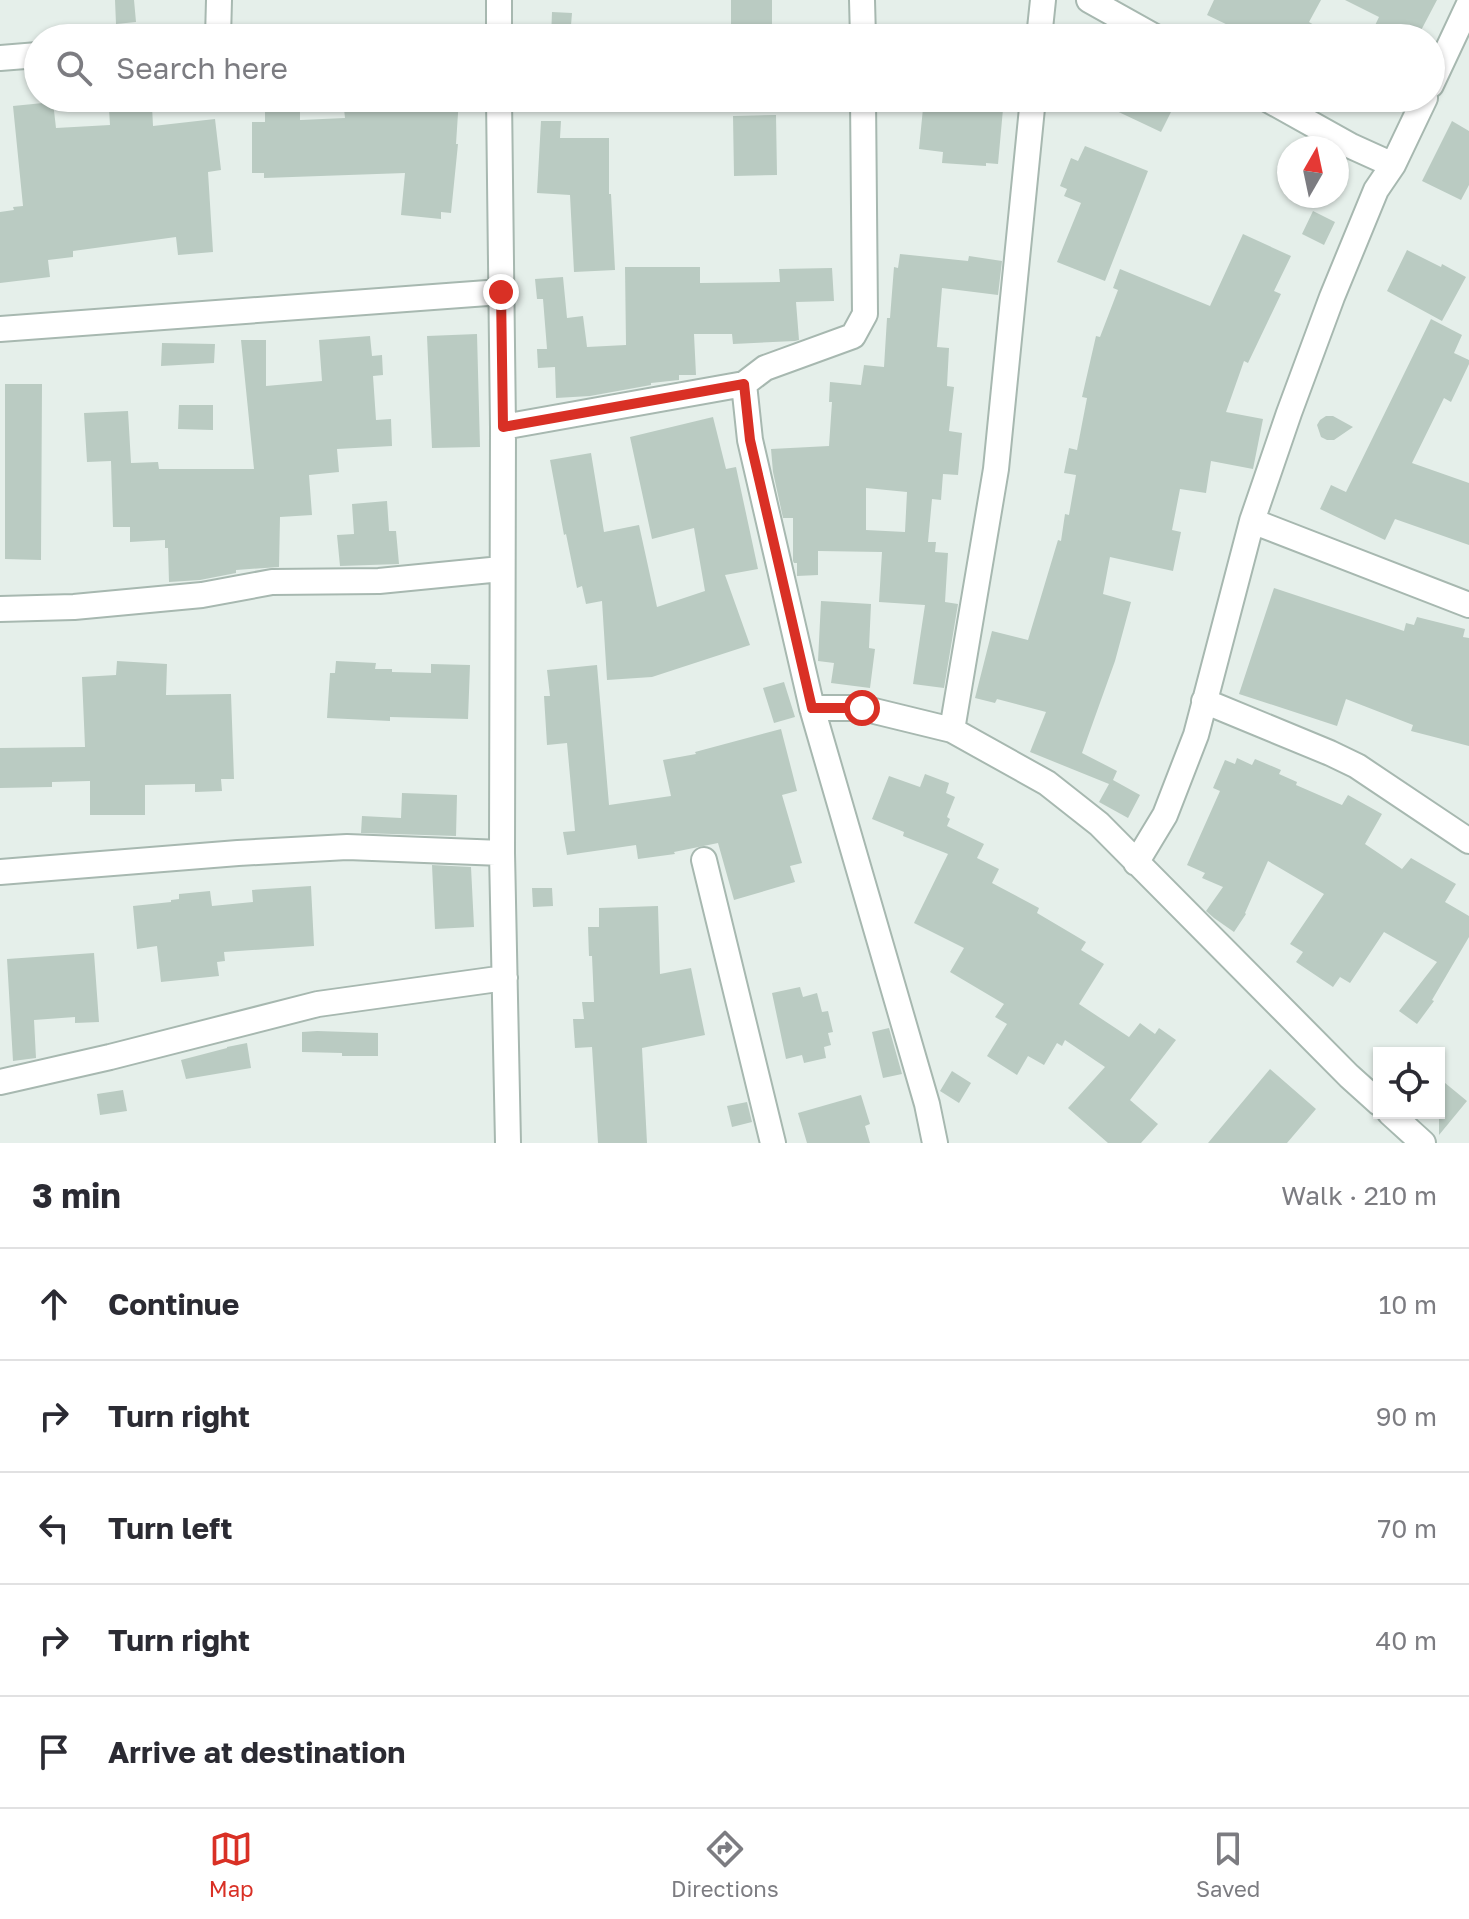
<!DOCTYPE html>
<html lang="en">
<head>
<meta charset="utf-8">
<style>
  body { margin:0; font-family:"Golos Text",sans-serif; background:#f2f2f3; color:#2b2b33 }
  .controls { position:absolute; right:24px; bottom:24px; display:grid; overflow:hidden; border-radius:0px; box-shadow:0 2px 6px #0004 }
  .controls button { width:72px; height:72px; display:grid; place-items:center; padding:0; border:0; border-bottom:2px solid #e1e1e2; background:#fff; color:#2b2b33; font:40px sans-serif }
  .compass { position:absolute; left:1277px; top:136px; width:72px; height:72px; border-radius:50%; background:#fff; box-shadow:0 2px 6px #0004; rotate:9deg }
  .stop { position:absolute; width:24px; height:24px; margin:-18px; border:6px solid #d93025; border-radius:50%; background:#fff }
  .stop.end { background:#d93025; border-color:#fff; box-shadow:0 2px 8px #0008 }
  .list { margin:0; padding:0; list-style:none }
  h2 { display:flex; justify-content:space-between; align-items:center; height:104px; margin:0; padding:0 32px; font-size:34px }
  h2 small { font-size:26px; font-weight:400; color:#7c7c81 }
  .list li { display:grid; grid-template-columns:52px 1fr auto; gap:24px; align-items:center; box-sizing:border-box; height:112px; padding:0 32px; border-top:2px solid #e1e1e2 }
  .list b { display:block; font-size:30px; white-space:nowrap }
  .list em { font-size:26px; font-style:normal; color:#7c7c81 }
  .icon { flex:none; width:44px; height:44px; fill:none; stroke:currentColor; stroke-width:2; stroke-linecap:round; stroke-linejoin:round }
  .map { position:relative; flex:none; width:1469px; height:1143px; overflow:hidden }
  .search { position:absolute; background:#fff; box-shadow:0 2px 6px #0004; left:24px; right:24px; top:24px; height:88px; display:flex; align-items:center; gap:20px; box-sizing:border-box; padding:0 28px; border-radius:44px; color:#7c7c81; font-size:30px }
  .sheet { height:664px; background:#fff }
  nav { display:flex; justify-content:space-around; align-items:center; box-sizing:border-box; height:112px; border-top:2px solid #e1e1e2; background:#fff; font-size:22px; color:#7c7c81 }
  nav a { display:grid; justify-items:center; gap:4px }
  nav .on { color:#d93025 }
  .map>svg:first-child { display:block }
</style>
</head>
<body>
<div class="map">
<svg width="1469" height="1143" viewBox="0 0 1469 1143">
  <rect width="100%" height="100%" fill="#e5efea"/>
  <!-- building -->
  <path fill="#bacbc2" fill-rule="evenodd" d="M 115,0 L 134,0 L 136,22 L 116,24 Z
    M 731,0 L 772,0 L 772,38 L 731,38 Z
    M 1214,0 L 1321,0 L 1309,22 L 1336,38 L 1255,38 L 1207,15 Z
    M 1345,0 L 1437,0 L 1417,38 L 1369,38 L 1379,17 Z
    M 552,12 L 572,13 L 570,38 L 551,38 Z
    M 406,98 L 459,98 L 456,144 L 458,144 L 451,213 L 441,212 L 441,219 L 401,215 L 405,173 L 264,178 L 264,173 L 252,173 L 252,122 L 265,122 L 265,111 L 300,111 L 300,120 L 345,118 L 344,109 L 405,107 Z
    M 924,98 L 1004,98 L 998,164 L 986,163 L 986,166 L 942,163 L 943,152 L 919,149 Z
    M 1089,98 L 1178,98 L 1161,132 Z
    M 53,102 L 56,128 L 110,125 L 109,109 L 152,106 L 153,126 L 215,119 L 221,170 L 208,172 L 213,252 L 178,255 L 176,237 L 73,251 L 73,257 L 48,260 L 50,277 L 0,283 L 0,212 L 14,210 L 13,207 L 23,206 L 13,106 Z
    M 776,115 L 777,175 L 734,176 L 733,116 Z
    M 541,121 L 561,121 L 560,138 L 609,138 L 609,194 L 611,194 L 615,270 L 574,272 L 570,195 L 537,193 Z
    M 1452,121 L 1469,131 L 1469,185 L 1461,200 L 1422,181 Z
    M 1085,146 L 1148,171 L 1105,281 L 1057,262 L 1081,203 L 1064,196 L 1067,189 L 1060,186 L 1071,158 L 1078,161 Z
    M 1313,211 L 1335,222 L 1324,245 L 1302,234 Z
    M 1243,234 L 1291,256 L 1274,291 L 1281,294 L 1248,363 L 1244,361 L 1226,412 L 1263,419 L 1253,469 L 1211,461 L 1206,493 L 1180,489 L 1172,530 L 1181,532 L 1173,571 L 1110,557 L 1103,594 L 1131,602 L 1115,661 L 1082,753 L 1117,771 L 1113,780 L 1140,795 L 1128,818 L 1099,802 L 1109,784 L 1030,752 L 1046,712 L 997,699 L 995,703 L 975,698 L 992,631 L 1028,640 L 1058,540 L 1061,541 L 1065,514 L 1069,515 L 1076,475 L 1064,473 L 1069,448 L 1077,450 L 1087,398 L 1082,397 L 1096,336 L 1100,337 L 1118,290 L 1113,288 L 1120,269 L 1210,306 Z
    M 1407,250 L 1441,267 L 1442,264 L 1466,277 L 1442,321 L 1387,291 Z
    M 900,254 L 968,261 L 969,256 L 1002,261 L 998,295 L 942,288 L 937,347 L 949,348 L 947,386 L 954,387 L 949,431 L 962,433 L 958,475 L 943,474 L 941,500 L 932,499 L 928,542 L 936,542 L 935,552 L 948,553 L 945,602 L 958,604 L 944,688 L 913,684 L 925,605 L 879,602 L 882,552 L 818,551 L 818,575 L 797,576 L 797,563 L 794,563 L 793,561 L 793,518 L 783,518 L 773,472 L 771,449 L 829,446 L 832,402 L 829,402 L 830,382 L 861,385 L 864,365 L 884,367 L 887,318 L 890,318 L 894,267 L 898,268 ZM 866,488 L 907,492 L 905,532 L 866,530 Z
    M 625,267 L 700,267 L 700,283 L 780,282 L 779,269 L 832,268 L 834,301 L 796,302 L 799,340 L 795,341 L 733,344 L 732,334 L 694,334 L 696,375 L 679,375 L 679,380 L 651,383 L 651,385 L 590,396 L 556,398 L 555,367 L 538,368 L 537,349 L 547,349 L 543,299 L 537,299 L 535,279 L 563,277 L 567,318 L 583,316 L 587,347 L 626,345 Z
    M 1431,319 L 1462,335 L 1454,353 L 1469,360 L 1469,364 L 1451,402 L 1444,398 L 1412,463 L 1469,483 L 1469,545 L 1395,519 L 1385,540 L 1320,509 L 1331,485 L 1346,492 Z
    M 477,334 L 480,447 L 432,448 L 427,336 Z
    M 370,336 L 372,356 L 382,355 L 383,375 L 373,376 L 376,420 L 391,419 L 392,446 L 337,449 L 339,472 L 309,475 L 312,515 L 280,517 L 279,567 L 236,570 L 236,573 L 200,580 L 169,582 L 168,548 L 165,548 L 165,540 L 130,542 L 130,527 L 113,527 L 111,461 L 87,462 L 84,413 L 128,411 L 131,463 L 158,462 L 159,469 L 254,469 L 241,340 L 266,340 L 266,386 L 322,381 L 319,340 Z
    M 162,343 L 215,344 L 214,363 L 161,366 Z
    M 5,384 L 42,384 L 41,560 L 5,559 Z
    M 179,405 L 213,405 L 213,430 L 178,429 Z
    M 1326,416 L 1333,416 L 1353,427 L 1334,440 L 1327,440 L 1321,437 L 1317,425 L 1320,420 Z
    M 713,417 L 726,469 L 736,467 L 758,569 L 725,575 L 750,645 L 652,677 L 607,680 L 602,601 L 586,604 L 582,586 L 577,588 L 566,534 L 564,535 L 550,460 L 591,453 L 604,532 L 639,525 L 657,607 L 705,591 L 694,528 L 652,539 L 630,437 Z
    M 387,501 L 389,531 L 396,531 L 399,564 L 340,566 L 337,535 L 354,534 L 352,504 Z
    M 1274,588 L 1404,631 L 1406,623 L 1414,625 L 1417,617 L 1465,629 L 1463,637 L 1469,638 L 1469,746 L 1411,731 L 1413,725 L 1346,699 L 1337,726 L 1239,694 Z
    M 821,601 L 871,604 L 869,648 L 875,649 L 870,688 L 831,683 L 834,663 L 818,661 Z
    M 117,661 L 167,664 L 166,695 L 231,694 L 234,779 L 221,779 L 222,791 L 195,792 L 195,784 L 145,785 L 145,815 L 90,815 L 90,781 L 52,782 L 52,787 L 0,788 L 0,748 L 85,747 L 82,677 L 116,675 Z
    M 336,661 L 376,663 L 375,669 L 392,669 L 392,672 L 431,673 L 431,664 L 470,665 L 468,719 L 390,717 L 390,721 L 327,718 L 330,673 L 335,673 Z
    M 597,665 L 609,805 L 671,796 L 663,760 L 696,754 L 695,752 L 781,729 L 797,791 L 782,795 L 802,863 L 790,866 L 795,882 L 734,900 L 718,843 L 674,852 L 675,854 L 638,859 L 636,845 L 567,855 L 563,832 L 575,831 L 567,743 L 547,745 L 544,696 L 550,696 L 547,670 Z
    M 784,682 L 795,717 L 774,723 L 763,688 Z
    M 1237,758 L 1252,765 L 1255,759 L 1281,770 L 1279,774 L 1297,782 L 1296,785 L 1342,805 L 1348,795 L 1382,814 L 1365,844 L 1402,869 L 1411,858 L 1456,884 L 1445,902 L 1469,916 L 1469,937 L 1432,1000 L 1434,1001 L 1417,1024 L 1399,1011 L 1437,962 L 1384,932 L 1350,983 L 1340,977 L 1333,987 L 1296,962 L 1303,952 L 1290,944 L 1324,894 L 1268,861 L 1245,913 L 1246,914 L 1234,932 L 1214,918 L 1206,911 L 1223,887 L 1202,878 L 1205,873 L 1187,865 L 1220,791 L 1213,788 L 1225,760 L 1235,764 Z
    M 925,774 L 949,783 L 946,793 L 955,797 L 947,817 L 950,819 L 947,826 L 984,844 L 977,858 L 999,869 L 992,883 L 1039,908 L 1037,913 L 1086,942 L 1081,950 L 1104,964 L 1079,1004 L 1129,1037 L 1140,1023 L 1155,1034 L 1159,1028 L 1176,1040 L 1130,1100 L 1158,1124 L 1141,1143 L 1108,1143 L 1068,1108 L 1105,1067 L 1065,1040 L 1062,1046 L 1057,1043 L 1044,1065 L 1028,1056 L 1017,1075 L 987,1056 L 1007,1024 L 995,1017 L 1004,1004 L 950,972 L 964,948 L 914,923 L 948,854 L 903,836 L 904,832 L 872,819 L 889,776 L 920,787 Z
    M 402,793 L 457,795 L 456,836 L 361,833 L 362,816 L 401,818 Z
    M 432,865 L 471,867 L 474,927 L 435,929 Z
    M 311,886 L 314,946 L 224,952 L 225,961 L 217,962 L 219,976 L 161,982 L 157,946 L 137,949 L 133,906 L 171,902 L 171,900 L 179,899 L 179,894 L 210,891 L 212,906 L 253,902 L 252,890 Z
    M 532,888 L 552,888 L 553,906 L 533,907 Z
    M 658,906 L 660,974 L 691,968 L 705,1035 L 642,1048 L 647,1143 L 598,1143 L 592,1047 L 575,1048 L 573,1019 L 584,1019 L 582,1002 L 594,1002 L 592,956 L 589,956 L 588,927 L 599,927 L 599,908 Z
    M 94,953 L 99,1022 L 75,1023 L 75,1017 L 34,1020 L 36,1058 L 13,1061 L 7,959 Z
    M 800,987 L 803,997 L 817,993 L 822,1012 L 828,1011 L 833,1032 L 828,1033 L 831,1045 L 824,1047 L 826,1058 L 804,1063 L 802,1055 L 786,1059 L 772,993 Z
    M 889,1028 L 902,1074 L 883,1078 L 872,1032 Z
    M 317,1031 L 378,1033 L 378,1056 L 342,1056 L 342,1053 L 302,1052 L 302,1032 Z
    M 247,1043 L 251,1068 L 186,1079 L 181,1060 L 227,1048 L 227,1047 Z
    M 1270,1069 L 1316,1109 L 1287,1143 L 1208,1143 Z
    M 952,1071 L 971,1083 L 959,1103 L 940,1091 Z
    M 1439,1078 L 1467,1101 L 1439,1135 Z
    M 123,1090 L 127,1111 L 100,1115 L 97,1094 Z
    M 861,1095 L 870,1124 L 865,1126 L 870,1143 L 807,1143 L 798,1113 Z
    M 747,1102 L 752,1122 L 732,1127 L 727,1106 Z"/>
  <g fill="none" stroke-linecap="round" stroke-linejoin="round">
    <!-- street casing -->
    <g stroke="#a7b8b0" stroke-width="28">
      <path id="street" d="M 862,0 L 863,38
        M 1089,0 L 1157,38
        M 218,38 L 219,0
        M 499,38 L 499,0
        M 1039,38 L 1043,0
        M 0,58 L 38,55
        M 1431,85 L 1469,4
        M 499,98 L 503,427 L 502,853 L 508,1143
        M 1265,98 L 1351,146 L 1393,165
        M 0,329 L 501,292
        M 744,384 L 750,440 L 812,708 L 927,1104 L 935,1143
        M 503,427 L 744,384 L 765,368 L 853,336 L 865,314 L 863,98
        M 1252,521 L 1469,605
        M 0,609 L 74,607 L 202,595 L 272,582 L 379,581 L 501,569
        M 1204,701 L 1330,753 L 1357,766 L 1469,841
        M 812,708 L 862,708 L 952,730 L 1047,783 L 1099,824 L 1349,1076 L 1379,1103
        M 952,730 L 996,469 L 1033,98
        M 704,860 L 773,1143
        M 1136,863 L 1165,815 L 1196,735 L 1252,521 L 1289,413 L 1332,297 L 1376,190 L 1393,165 L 1425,98
        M 0,872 L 238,853 L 347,847 L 502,853
        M 0,1082 L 110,1057 L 318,1004 L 505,978
        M 1390,1113 L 1423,1143"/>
    </g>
    <!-- street -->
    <use href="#street" stroke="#fff" stroke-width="24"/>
  </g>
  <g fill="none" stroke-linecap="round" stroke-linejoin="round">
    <!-- route -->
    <path stroke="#d93025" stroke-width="10" d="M 501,292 L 503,427 L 744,384 L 750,440 L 812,708 L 862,708"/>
  </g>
</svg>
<div class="controls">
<button><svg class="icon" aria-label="locate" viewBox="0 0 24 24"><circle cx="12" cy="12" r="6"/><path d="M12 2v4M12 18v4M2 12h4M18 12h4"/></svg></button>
</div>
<svg class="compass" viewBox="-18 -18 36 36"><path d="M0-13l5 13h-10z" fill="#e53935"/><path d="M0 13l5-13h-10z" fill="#7c7c81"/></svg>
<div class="stop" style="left:862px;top:708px"></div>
<div class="stop end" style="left:501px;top:292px"></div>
<div class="search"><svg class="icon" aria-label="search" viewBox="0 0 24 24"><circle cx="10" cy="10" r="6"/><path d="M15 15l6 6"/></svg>Search here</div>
</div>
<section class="sheet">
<h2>3 min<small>Walk · 210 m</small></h2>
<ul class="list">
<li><svg class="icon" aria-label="ahead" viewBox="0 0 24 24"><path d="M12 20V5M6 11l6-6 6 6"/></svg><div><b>Continue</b></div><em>10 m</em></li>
<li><svg class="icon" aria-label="right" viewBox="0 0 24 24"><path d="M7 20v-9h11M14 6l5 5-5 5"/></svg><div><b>Turn right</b></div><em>90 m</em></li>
<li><svg class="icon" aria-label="left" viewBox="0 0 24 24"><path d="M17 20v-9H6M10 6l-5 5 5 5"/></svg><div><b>Turn left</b></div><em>70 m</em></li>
<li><svg class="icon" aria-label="right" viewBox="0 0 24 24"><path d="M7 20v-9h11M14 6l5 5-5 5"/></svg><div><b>Turn right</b></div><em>40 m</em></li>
<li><svg class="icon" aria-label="arrive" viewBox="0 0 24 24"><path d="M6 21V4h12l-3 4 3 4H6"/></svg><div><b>Arrive at destination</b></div></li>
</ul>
</section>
<nav>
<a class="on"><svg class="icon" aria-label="map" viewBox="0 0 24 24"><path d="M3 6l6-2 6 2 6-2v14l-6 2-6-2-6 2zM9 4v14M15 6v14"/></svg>Map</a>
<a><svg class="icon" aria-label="directions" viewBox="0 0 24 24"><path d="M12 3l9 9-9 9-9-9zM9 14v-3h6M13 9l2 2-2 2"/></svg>Directions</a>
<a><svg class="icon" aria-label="saved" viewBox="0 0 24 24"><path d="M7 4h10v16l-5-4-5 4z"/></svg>Saved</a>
</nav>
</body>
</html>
